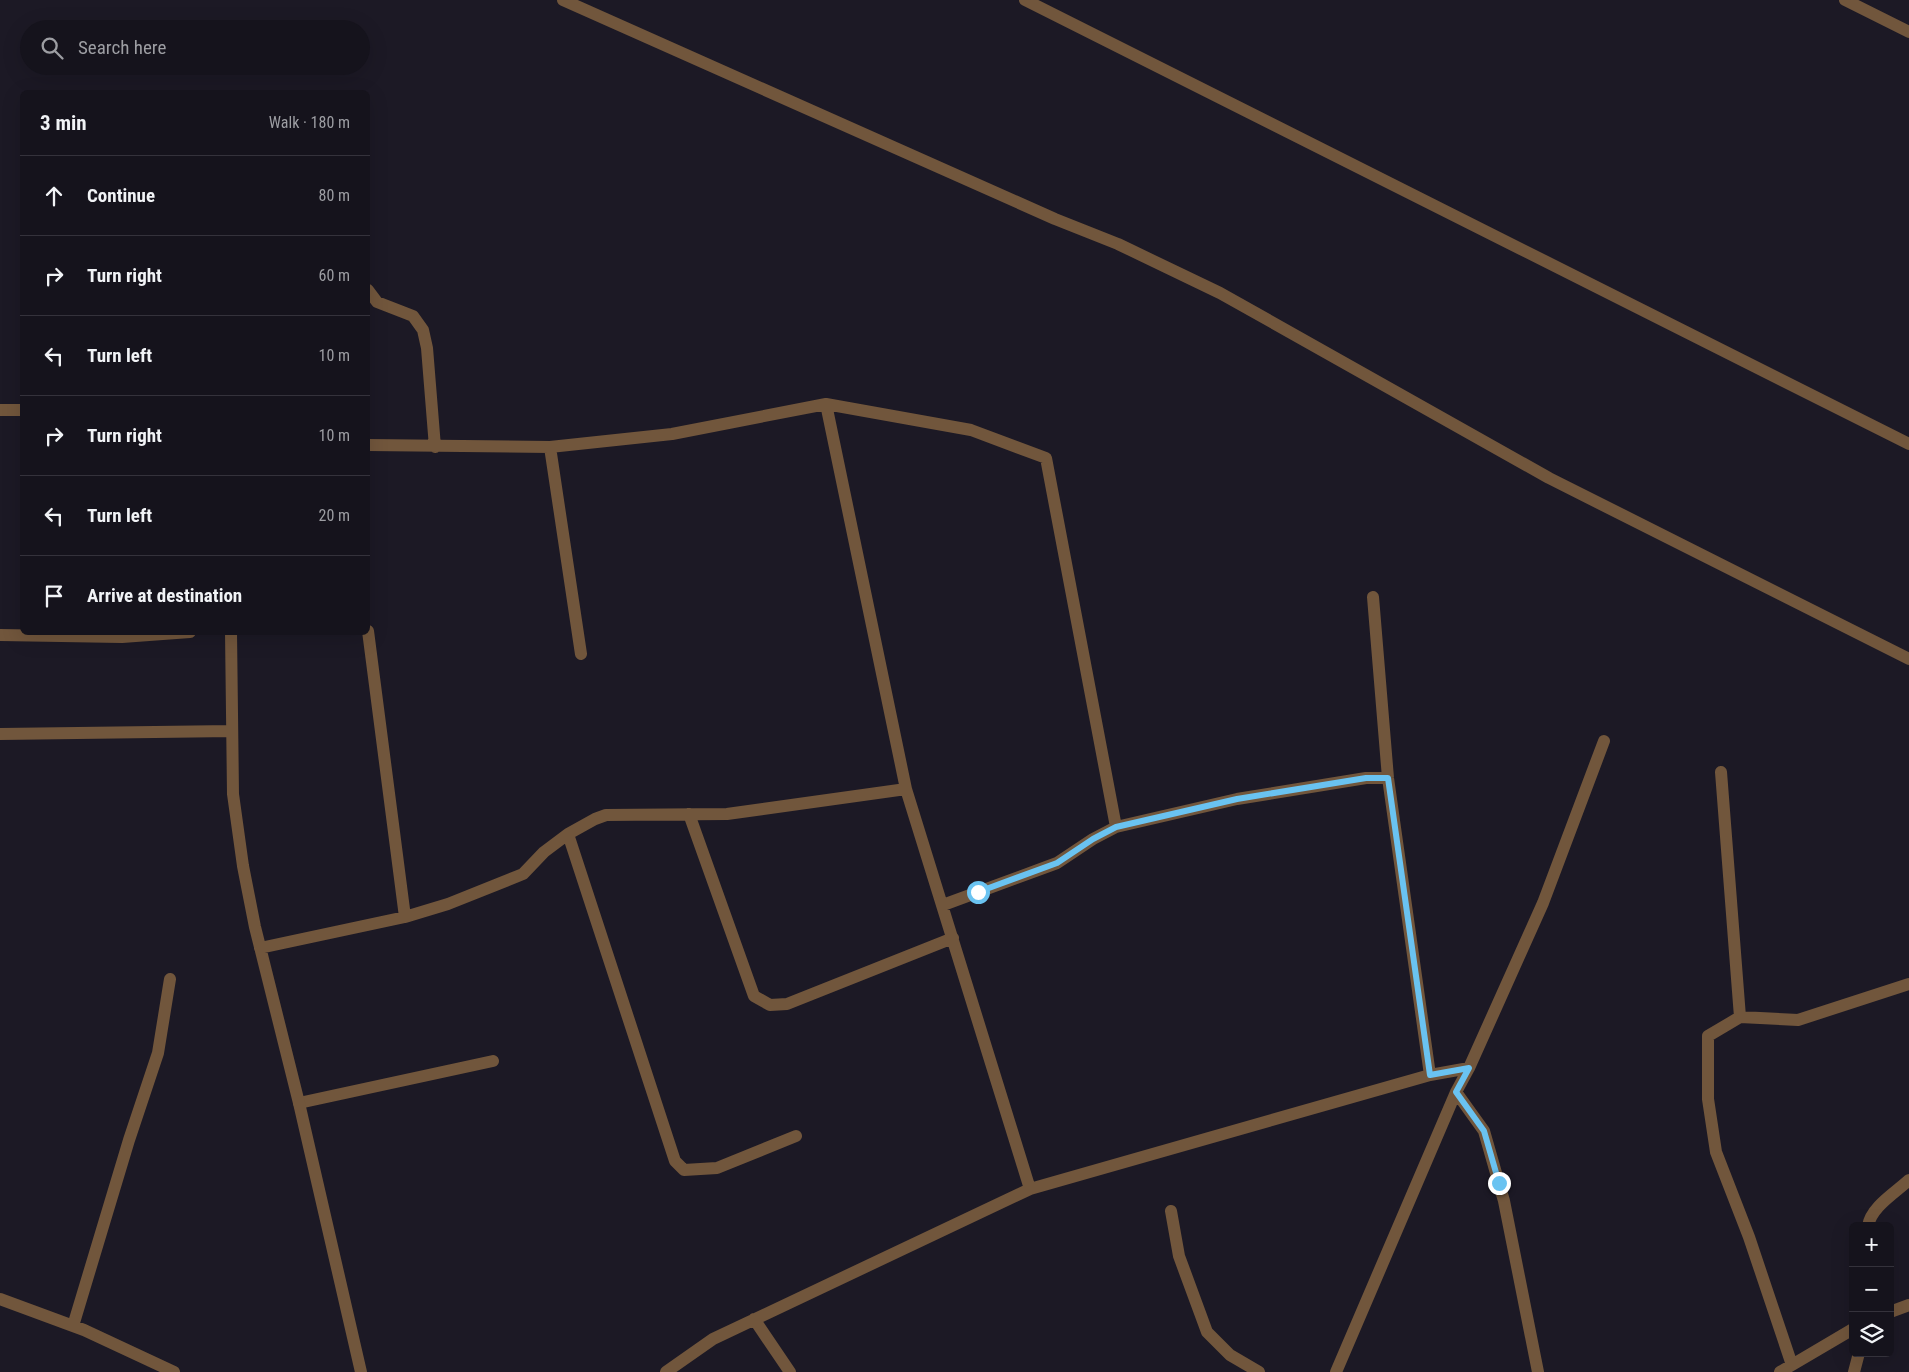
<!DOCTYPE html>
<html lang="en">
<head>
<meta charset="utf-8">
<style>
  body { margin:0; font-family:"Roboto Condensed",sans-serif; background:#222029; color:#f1f3f6 }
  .controls { position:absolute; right:15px; bottom:15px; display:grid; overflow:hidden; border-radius:8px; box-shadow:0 5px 20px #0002 }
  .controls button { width:45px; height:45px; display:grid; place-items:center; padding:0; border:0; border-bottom:1px solid #34323b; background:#15131c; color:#f1f3f6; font:25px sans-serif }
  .stop { position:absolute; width:15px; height:15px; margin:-11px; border:4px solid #6ac3f1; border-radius:50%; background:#fff }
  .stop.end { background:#6ac3f1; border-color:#fff; box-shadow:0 1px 5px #0008 }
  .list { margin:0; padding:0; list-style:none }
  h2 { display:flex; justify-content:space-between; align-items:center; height:65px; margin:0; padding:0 20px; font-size:21px }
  h2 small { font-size:16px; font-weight:400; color:#9d9ea3 }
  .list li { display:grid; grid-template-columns:32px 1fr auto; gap:15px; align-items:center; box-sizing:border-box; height:80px; padding:0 20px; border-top:1px solid #34323b }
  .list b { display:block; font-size:19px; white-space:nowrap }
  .list em { font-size:16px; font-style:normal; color:#9d9ea3 }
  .icon { flex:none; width:28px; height:28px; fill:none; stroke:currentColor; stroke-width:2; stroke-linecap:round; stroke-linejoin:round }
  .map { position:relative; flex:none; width:1909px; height:1372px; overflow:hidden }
  .search { position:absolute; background:#15131c; box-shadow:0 5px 20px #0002; left:20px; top:20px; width:350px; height:55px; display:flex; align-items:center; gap:12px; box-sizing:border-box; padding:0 18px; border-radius:28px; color:#9d9ea3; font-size:19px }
  .panel { position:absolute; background:#15131c; box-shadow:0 5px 20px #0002; left:20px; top:90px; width:350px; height:545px; border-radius:8px }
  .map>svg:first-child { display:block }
</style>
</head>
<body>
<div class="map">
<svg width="1909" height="1372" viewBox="0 0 1909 1372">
  <rect width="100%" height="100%" fill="#1c1925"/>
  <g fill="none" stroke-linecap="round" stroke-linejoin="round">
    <!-- service -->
    <path stroke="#71563c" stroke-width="12" d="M 299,1103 L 493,1061
      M 1171,1211 L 1179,1256 L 1207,1332 L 1230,1355 L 1259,1372"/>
    <!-- minor -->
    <path stroke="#71563c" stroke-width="12" d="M 563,0 L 1055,219 L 1118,244 L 1220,293 L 1549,478 L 1909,659
      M 1025,0 L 1909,444
      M 1845,0 L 1909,32
      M 368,290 L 377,302 L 413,316 L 423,330 L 427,348 L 435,447
      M 826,404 L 906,789 L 1030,1189
      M 0,410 L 22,410
      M 368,445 L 550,447 L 672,434 L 826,404 L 971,430 L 1046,458 L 1116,827
      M 550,447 L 581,654
      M 1373,597 L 1388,778 L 1430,1075
      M 368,631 L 405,917
      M 231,632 L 233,794 L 243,866 L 255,927 L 299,1103 L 361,1372
      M 0,635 L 122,637 L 190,632
      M 0,734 L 232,731
      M 1721,772 L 1740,1017
      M 689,814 L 754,996 L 770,1005 L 787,1004 L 953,938
      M 568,834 L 675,1161 L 684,1170 L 717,1168 L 796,1136
      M 943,905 L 1057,863 L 1093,839 L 1116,827 L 1237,799 L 1366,778 L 1388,778
      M 260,948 L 405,917 L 448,904 L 523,874 L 544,852 L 568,834 L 595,819 L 606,815 L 727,814 L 906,789
      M 1456,1092 L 1484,1131 L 1504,1201 L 1538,1372
      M 1868,1226 C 1871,1207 1895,1193 1909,1180
      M 0,1299 L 84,1330 L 174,1372
      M 1890,1312 L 1909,1305
      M 754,1319 L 790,1372
      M 73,1326 L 129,1140 L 158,1053 L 170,979
      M 1792,1365 L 1749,1237 L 1716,1152 L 1708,1099 L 1708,1036 L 1740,1017 L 1798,1020 L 1909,984
      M 666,1372 L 713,1339 L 1030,1189 L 1430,1075 L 1469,1068
      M 1336,1372 L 1456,1092 L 1469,1068 L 1543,903 L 1604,741
      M 1780,1372 L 1853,1329
      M 1854,1372 L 1859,1353"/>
  </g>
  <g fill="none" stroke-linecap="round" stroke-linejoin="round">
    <!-- route -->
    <path stroke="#6ac3f1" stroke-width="6" d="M 978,892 L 1057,863 L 1093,839 L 1116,827 L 1237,799 L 1366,778 L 1388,778 L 1430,1075 L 1469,1068 L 1456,1092 L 1484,1131 L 1499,1183"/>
  </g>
</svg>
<div class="controls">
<button>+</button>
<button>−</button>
<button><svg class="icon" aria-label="layers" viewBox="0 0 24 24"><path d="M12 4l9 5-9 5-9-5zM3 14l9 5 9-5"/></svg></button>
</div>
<div class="stop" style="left:978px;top:892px"></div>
<div class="stop end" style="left:1499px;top:1183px"></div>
<div class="search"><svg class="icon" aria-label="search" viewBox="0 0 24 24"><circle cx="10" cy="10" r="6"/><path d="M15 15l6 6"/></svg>Search here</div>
<section class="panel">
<h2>3 min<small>Walk · 180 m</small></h2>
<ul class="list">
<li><svg class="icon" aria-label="ahead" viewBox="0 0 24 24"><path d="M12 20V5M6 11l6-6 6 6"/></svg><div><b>Continue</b></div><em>80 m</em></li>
<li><svg class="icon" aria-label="right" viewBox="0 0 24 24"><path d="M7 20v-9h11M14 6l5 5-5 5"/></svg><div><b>Turn right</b></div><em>60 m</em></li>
<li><svg class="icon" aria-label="left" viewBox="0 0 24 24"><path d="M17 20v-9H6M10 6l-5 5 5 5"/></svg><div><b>Turn left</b></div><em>10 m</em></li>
<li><svg class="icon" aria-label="right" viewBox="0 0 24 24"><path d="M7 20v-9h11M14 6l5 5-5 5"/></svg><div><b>Turn right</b></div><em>10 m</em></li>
<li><svg class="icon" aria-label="left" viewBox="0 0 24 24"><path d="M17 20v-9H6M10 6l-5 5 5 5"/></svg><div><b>Turn left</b></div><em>20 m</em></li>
<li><svg class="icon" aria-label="arrive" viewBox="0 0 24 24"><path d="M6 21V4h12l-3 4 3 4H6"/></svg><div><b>Arrive at destination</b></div></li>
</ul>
</section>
</div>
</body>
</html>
